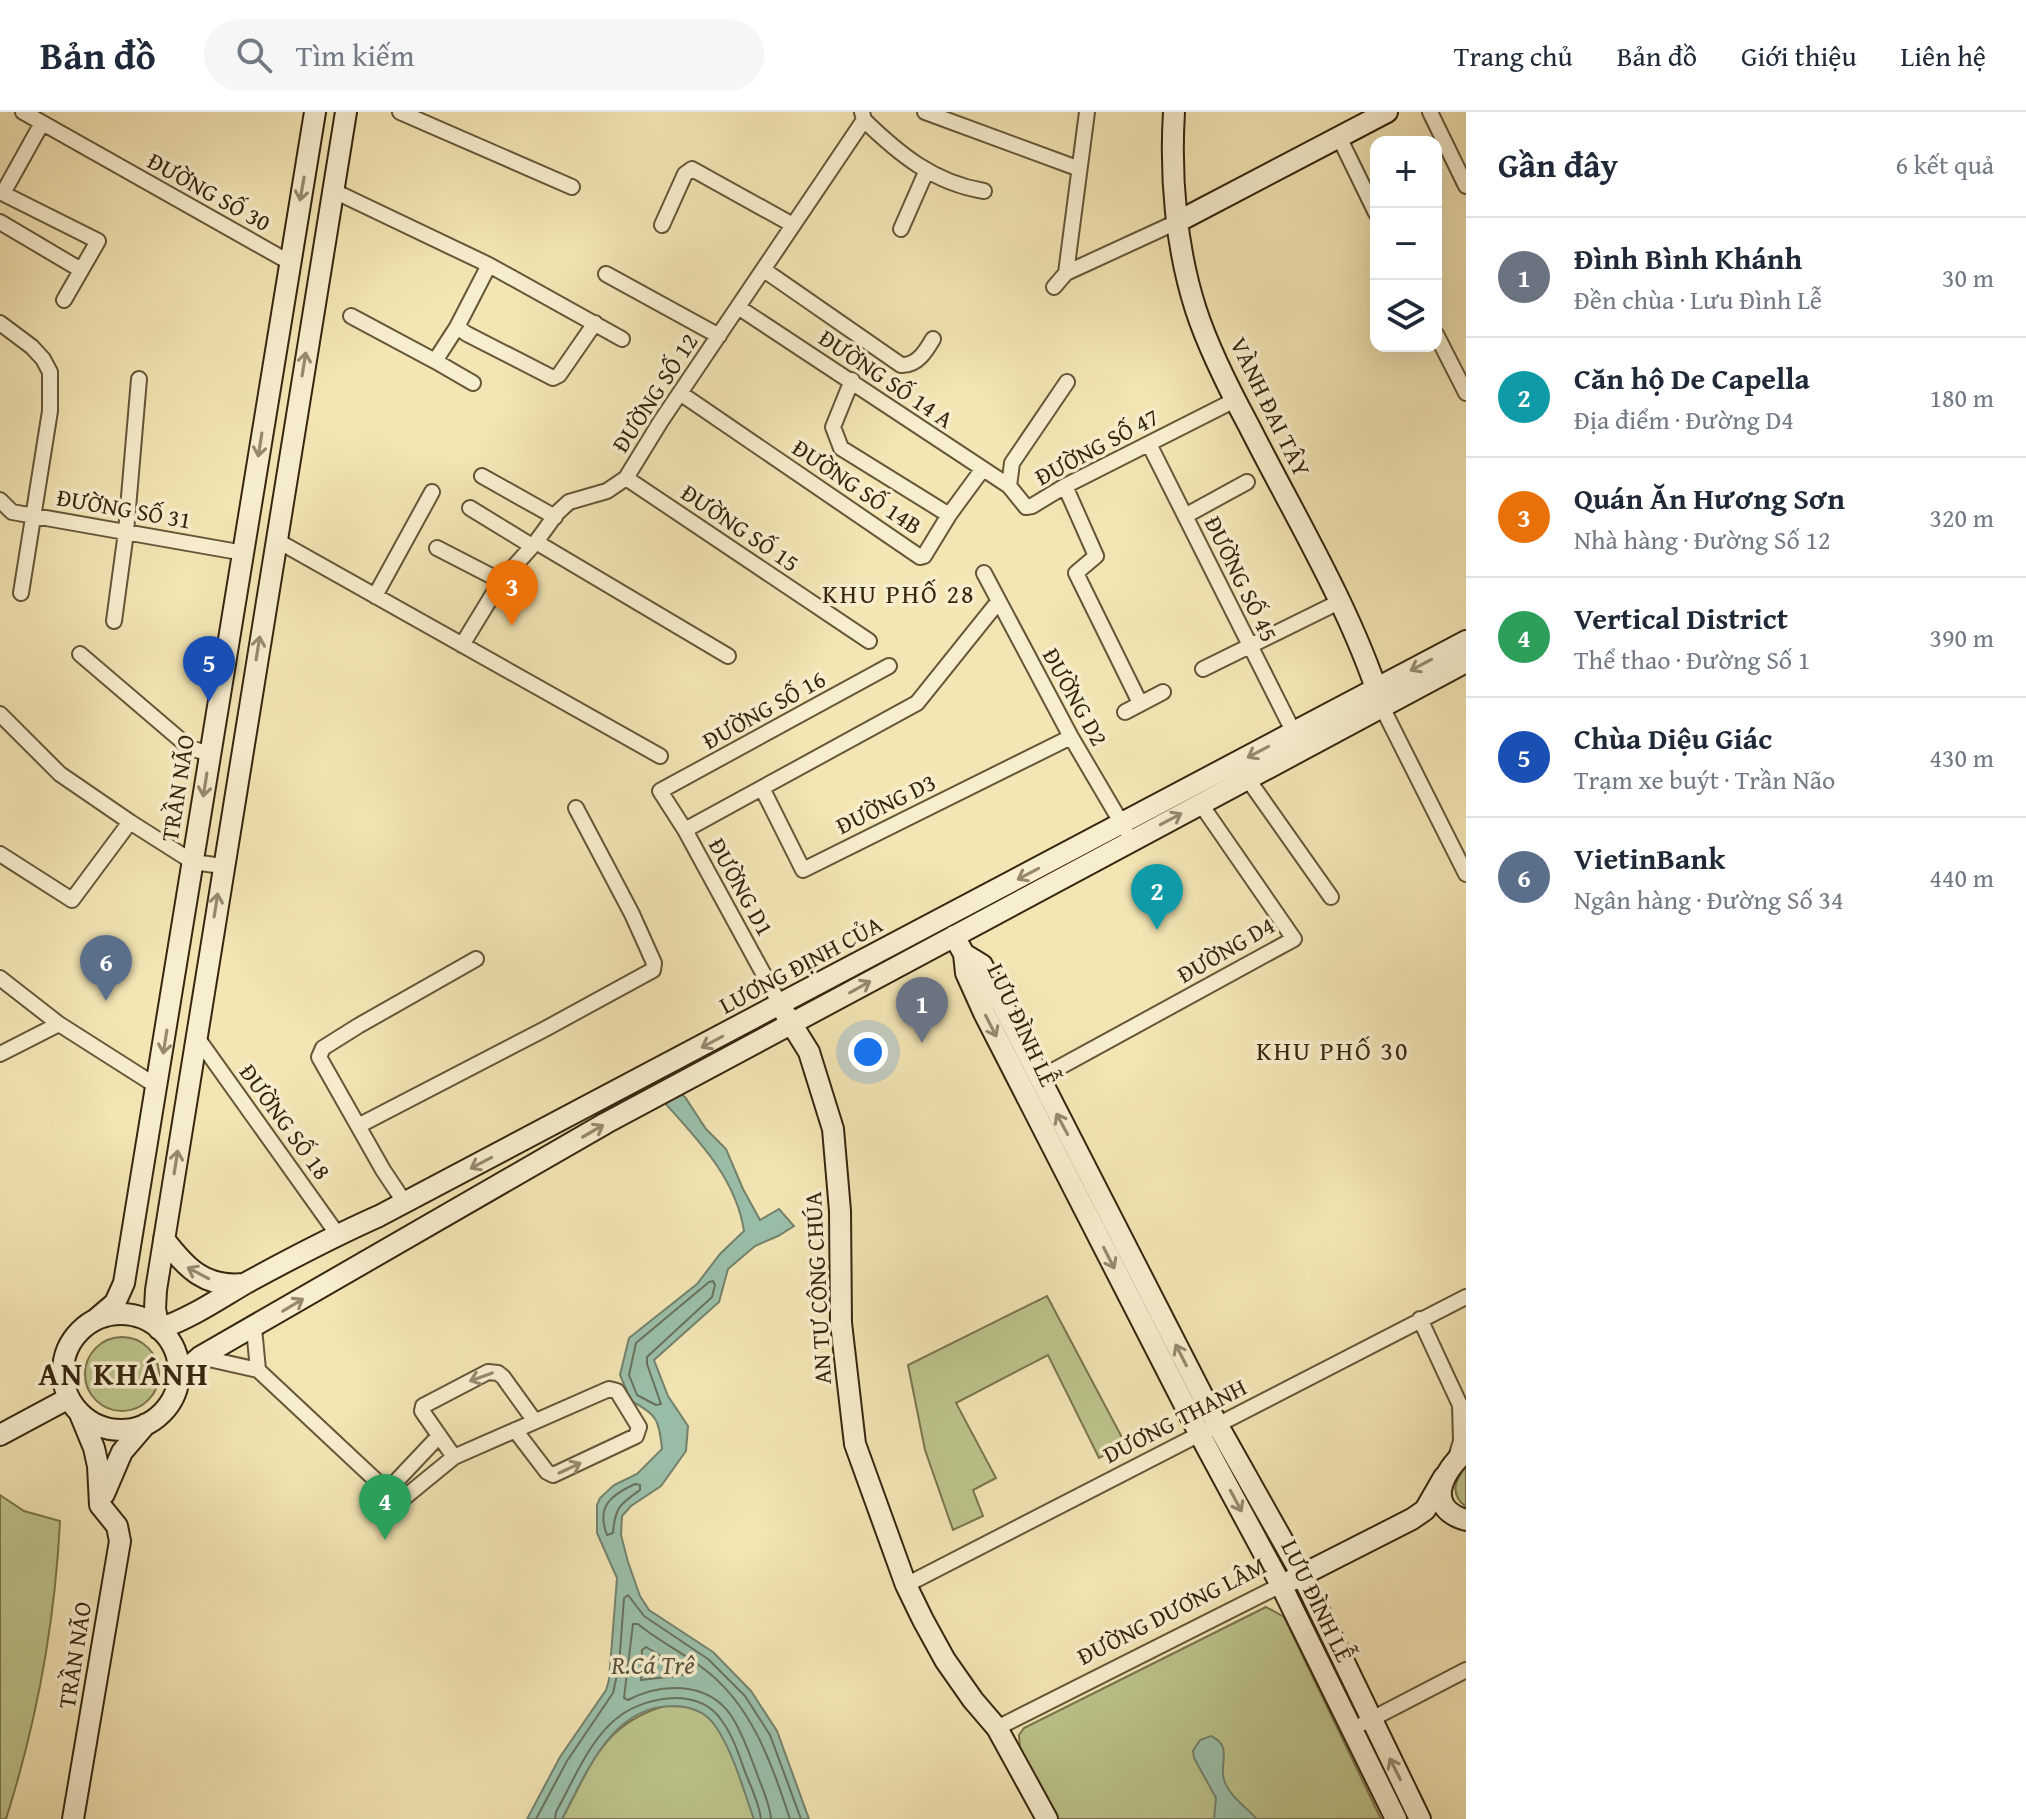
<!DOCTYPE html>
<html lang="vi">
<head>
<meta charset="utf-8">
<style>
  body { margin:0; font-family:"Gentium Book Plus",serif; background:#f6f6f7; color:#1f2937 }
  .controls { position:absolute; right:24px; top:24px; display:grid; overflow:hidden; border-radius:16px; box-shadow:0 8px 32px #0002 }
  .controls button { width:72px; height:72px; display:grid; place-items:center; padding:0; border:0; border-bottom:2px solid #e0e1e3; background:#fff; color:#1f2937; font:40px sans-serif }
  .you { position:absolute; left:868px; top:940px; width:28px; height:28px; margin:-20px; border:6px solid #fff; border-radius:50%; background:#1a73e8; box-shadow:0 0 0 12px #1a73e833 }
  .badge { display:grid; place-items:center; width:52px; height:52px; border-radius:50%; background:#b45309; color:#fff; font-size:26px; font-weight:700 }
  .pin { position:absolute; translate:-50% -66px; filter:drop-shadow(0 2px 4px #0008) }
  .pin::after { content:''; position:absolute; top:42px; width:28px; height:24px; background:inherit; clip-path:polygon(0 0,100% 0,50% 100%) }
  .list { margin:0; padding:0; list-style:none }
  h2 { display:flex; justify-content:space-between; align-items:center; height:104px; margin:0; padding:0 32px; font-size:34px }
  h2 small { font-size:26px; font-weight:400; color:#747a83 }
  .list li { display:grid; grid-template-columns:52px 1fr auto; gap:24px; align-items:center; box-sizing:border-box; height:120px; padding:0 32px; border-top:2px solid #e0e1e3 }
  .list b { display:block; font-size:30px; white-space:nowrap }
  .list p { margin:0; font-size:26px; white-space:nowrap; color:#747a83 }
  .list em { font-size:26px; font-style:normal; color:#747a83 }
  .icon { flex:none; width:44px; height:44px; fill:none; stroke:currentColor; stroke-width:2; stroke-linecap:round; stroke-linejoin:round }
  .map { position:relative; flex:none; width:1466px; height:1707px; overflow:hidden }
  header { display:flex; align-items:center; gap:48px; box-sizing:border-box; height:112px; padding:0 40px; background:#fff; border-bottom:2px solid #e0e1e3 }
  header strong { font-size:38px }
  nav { display:flex; gap:44px; margin-inline-start:auto; font-size:28px }
  .search { width:560px; height:72px; background:#f6f6f7; display:flex; align-items:center; gap:20px; box-sizing:border-box; padding:0 28px; border-radius:44px; color:#747a83; font-size:30px }
  main { display:flex }
  aside { flex:1; background:#fff }
  .map>svg:first-child { display:block }
</style>
</head>
<body>
<header>
<strong>Bản đồ</strong>
<div class="search"><svg class="icon" aria-label="search" viewBox="0 0 24 24"><circle cx="10" cy="10" r="6"/><path d="M15 15l6 6"/></svg>Tìm kiếm</div>
<nav><a>Trang chủ</a><a>Bản đồ</a><a>Giới thiệu</a><a>Liên hệ</a></nav>
</header>
<main>
<div class="map">
<svg width="1466" height="1707" viewBox="0 0 1466 1707">
  <rect width="100%" height="100%" fill="#f3e5b4"/>
  <filter id="stains"><feTurbulence type="fractalNoise" baseFrequency=".0025" numOctaves="4"/><feColorMatrix values="0 0 0 0 .2 0 0 0 0 .09 0 0 0 0 .02 0 0 0 .5 -.17"/></filter>
  <radialGradient id="worn" r=".72"><stop offset=".6" stop-color="#630" stop-opacity="0"/><stop offset="1" stop-color="#630" stop-opacity=".3"/></radialGradient>
  <!-- green -->
  <path fill="#bdc48c" stroke="#7a754d" stroke-width="2" d="M 1047,1184 L 1126,1333 L 1099,1346 L 1048,1243 L 956,1291 L 996,1366 L 973,1378 L 983,1404 L 953,1418 L 925,1338 L 908,1253 Z
    M85 1262a37 37 0 1 1 74 0a37 37 0 1 1-74 0Z
    M 1466,1355 L 1466,1395 C 1450,1383 1454,1368 1466,1355 Z
    M 0,1383 L 24,1399 L 60,1409 C 55,1511 37,1609 6,1707 L 0,1707 Z
    M 1266,1495 L 1284,1505 L 1381,1707 L 1058,1707 L 1020,1639 L 1019,1623 L 1024,1616 Z
    M 665,1594 C 678,1594 690,1594 702,1601 C 728,1616 744,1679 754,1707 L 562,1707 C 591,1654 602,1612 665,1594 Z"/>
  <!-- water -->
  <path fill="#9bbfaa" stroke="#73826c" stroke-width="2" d="M 680,981 L 685,985 L 706,1017 L 726,1037 L 743,1077 L 760,1108 L 779,1097 L 794,1114 L 778,1124 L 755,1134 L 728,1157 L 719,1190 L 654,1248 L 668,1284 L 688,1314 L 686,1339 L 661,1374 L 631,1394 L 622,1404 L 621,1423 L 628,1450 L 640,1484 L 649,1498 L 713,1540 L 751,1579 L 777,1619 L 809,1707 L 754,1707 C 743,1677 734,1642 716,1615 C 707,1600 690,1594 673,1594 C 612,1593 586,1662 562,1707 L 527,1707 L 560,1645 L 606,1578 L 609,1568 L 617,1466 L 597,1421 L 597,1393 L 600,1386 L 614,1373 L 637,1362 L 662,1337 C 659,1308 657,1302 631,1289 L 620,1263 L 629,1226 L 697,1172 L 720,1142 L 744,1119 C 736,1066 698,1028 664,990 Z
    M 1211,1624 C 1233,1634 1219,1651 1224,1668 C 1230,1685 1246,1695 1257,1707 L 1214,1707 L 1216,1686 L 1194,1646 L 1193,1639 L 1200,1628 Z"/>
  <g fill="none" stroke-linecap="round" stroke-linejoin="round">
    <!-- shore -->
    <path stroke="#68725c" stroke-width="2" d="M 713,1169 L 715,1173 L 712,1185 L 647,1245 L 647,1252 L 661,1292 L 656,1293 L 637,1283 L 629,1263 L 636,1231 L 709,1170 Z
      M 635,1372 L 640,1373 L 640,1378 C 620,1392 615,1395 613,1421 L 607,1423 C 596,1394 611,1383 635,1372 Z
      M 646,1535 L 683,1557 L 683,1563 L 641,1568 L 642,1538 Z
      M 536,1707 L 567,1649 L 613,1581 L 619,1554 L 624,1486 L 628,1483 L 644,1504 L 708,1547 L 745,1584 L 770,1623 L 801,1707
      M 555,1707 L 556,1700 C 574,1668 590,1625 621,1603 C 650,1583 700,1576 722,1609 C 733,1624 739,1643 745,1660 C 751,1675 759,1691 761,1707
      M 771,1707 C 770,1691 761,1674 756,1659 C 749,1641 742,1619 730,1602 C 706,1569 660,1571 628,1588 L 624,1586 L 633,1512 L 638,1512 C 657,1528 680,1539 700,1554 C 751,1590 771,1650 790,1707"/>
    <!-- street casing -->
    <g stroke="#655638" stroke-width="18">
      <path id="street" d="M 23,0 L 289,150
        M 400,0 L 572,75
        M 925,0 L 1077,56
        M 1430,0 L 1466,74
        M 864,8 C 899,42 934,71 984,79
        M 1339,25 L 1376,101
        M 334,79 L 489,153 L 622,227
        M 0,80 L 98,129 L 64,188
        M 3,81 L 42,11
        M 0,110 L 81,158
        M 662,113 L 685,62 L 692,57 L 793,113
        M 901,117 L 926,60
        M 489,153 L 457,215 L 467,222 L 553,266 L 559,263 L 595,211
        M 764,158 L 901,253 C 917,254 926,239 933,227
        M 1066,161 L 1087,0
        M 606,162 L 719,224
        M 1054,175 L 1066,161 L 1179,109
        M 738,195 L 1009,374
        M 351,204 L 435,249 L 457,215
        M 0,211 L 32,235 L 43,247 L 50,260 L 50,299 L 21,481
        M 1436,222 L 1466,281
        M 435,249 L 473,271
        M 852,268 L 833,315 L 841,336 L 949,403
        M 1067,270 L 1012,351 L 1009,374 L 1026,395 L 1032,394 L 1065,374 L 1235,288
        M 680,281 L 920,445 L 924,444 L 949,403 L 982,358
        M 1149,332 L 1294,621
        M 482,364 L 555,405
        M 626,366 L 869,529
        M 1065,374 L 1096,444 L 1076,461 L 1140,591
        M 0,388 L 12,400 L 244,441
        M 470,396 L 532,434
        M 1185,404 L 1247,370
        M 276,428 L 660,644
        M 536,430 L 728,544
        M 437,436 L 501,469
        M 984,461 L 1071,625 L 1125,717
        M 375,484 L 432,380
        M 114,509 L 126,420 L 139,267
        M 462,533 L 501,469 L 536,430 L 557,401 L 569,390 L 607,379 L 626,366 L 661,309 L 864,8 L 862,0
        M 80,542 L 190,636 L 210,642
        M 1203,557 L 1339,490
        M 1382,595 L 1466,762
        M 1125,600 L 1163,580
        M 0,602 L 60,662 L 130,710 L 193,750 L 222,754
        M 1247,666 L 1331,785
        M 762,676 L 803,758 L 1071,625
        M 685,718 L 917,591 L 998,490
        M 0,742 L 72,788 L 130,710
        M 0,866 L 59,912 L 158,975
        M 781,894 L 685,718 L 660,679 L 889,554
        M 196,924 L 338,1123
        M 0,942 L 59,912
        M 1038,967 L 1294,827 L 1200,691
        M 358,1014 L 545,917 L 653,858 L 654,851 L 632,802 L 576,696
        M 405,1091 L 383,1058 L 319,945 L 323,936 L 358,914 L 476,847
        M 1420,1207 L 1460,1293 L 1461,1329 L 1455,1349
        M 254,1216 L 258,1258
        M 200,1245 L 258,1258 L 399,1390 L 454,1345 L 609,1277 L 617,1279 L 639,1315 L 636,1324 L 553,1363 L 547,1360 L 515,1318
        M 454,1345 L 422,1299 L 423,1294 L 488,1260 L 498,1261 L 503,1265 L 534,1308
        M 387,1379 L 438,1325
        M 906,1473 L 1466,1185
        M 1364,1611 L 1466,1558
        M 997,1616 L 1281,1473"/>
    </g>
    <!-- secondary casing -->
    <g stroke="#36260e" stroke-width="24">
      <path id="secondary" d="M 1174,0 C 1170,65 1176,136 1196,198 C 1209,238 1229,277 1249,314 C 1294,403 1349,493 1380,588
        M 1179,109 L 1387,0
        M 954,824 L 964,842 L 966,861 L 984,901 L 1199,1321 L 1281,1473 L 1396,1707
        M 964,842 L 982,853 L 1217,1312 L 1302,1463 L 1420,1707
        M 786,903 L 809,940 L 833,1017 L 840,1099 L 841,1211 L 855,1332 L 906,1473 L 923,1508 L 945,1548 L 973,1588 L 997,1616 L 1047,1707
        M 164,1127 C 186,1156 205,1176 244,1172
        M63 1260a58 58 0 1 1 116 0a58 58 0 1 1-116 0Z
        M 95,1208 L 115,1191 L 124,1171 L 315,0
        M 159,1217 C 191,1206 217,1188 246,1171 C 290,1147 334,1124 379,1104 L 1466,529
        M 159,1217 L 155,1197 L 156,1178 L 346,0
        M 179,1263 L 200,1245 L 606,1011 L 1466,550
        M 0,1323 L 69,1286
        M 1466,1339 C 1442,1360 1424,1396 1466,1408
        M 104,1382 L 122,1340 L 146,1312
        M 1292,1468 L 1412,1407 L 1425,1398 L 1444,1365
        M 73,1707 L 120,1429 L 117,1414 L 100,1393 L 98,1354 L 94,1336 L 80,1302"/>
    </g>
    <!-- street -->
    <use href="#street" stroke="#f7eece" stroke-width="14"/>
    <!-- secondary -->
    <use href="#secondary" stroke="#f7eece" stroke-width="20"/>
  </g>
  <!-- one-way arrows -->
  <defs><path id="oneway-shaft" d="M-6 0H5M1.5-3L5.5 0L1.5 3" fill="none" stroke-width="1.6" stroke-linecap="round" stroke-linejoin="round" transform="scale(2)"/></defs>
  <g stroke="#968a6e">
    <use href="#oneway-shaft" transform="translate(302 77) rotate(100)"/>
    <use href="#oneway-shaft" transform="translate(304 252) rotate(-81)"/>
    <use href="#oneway-shaft" transform="translate(260 333) rotate(99)"/>
    <use href="#oneway-shaft" transform="translate(258 536) rotate(-81)"/>
    <use href="#oneway-shaft" transform="translate(1421 553) rotate(152)"/>
    <use href="#oneway-shaft" transform="translate(1258 640) rotate(152)"/>
    <use href="#oneway-shaft" transform="translate(205 673) rotate(99)"/>
    <use href="#oneway-shaft" transform="translate(1171 707) rotate(-28)"/>
    <use href="#oneway-shaft" transform="translate(1028 762) rotate(152)"/>
    <use href="#oneway-shaft" transform="translate(216 793) rotate(-81)"/>
    <use href="#oneway-shaft" transform="translate(860 875) rotate(-29)"/>
    <use href="#oneway-shaft" transform="translate(991 914) rotate(63)"/>
    <use href="#oneway-shaft" transform="translate(165 930) rotate(99)"/>
    <use href="#oneway-shaft" transform="translate(712 930) rotate(152)"/>
    <use href="#oneway-shaft" transform="translate(1062 1012) rotate(-118)"/>
    <use href="#oneway-shaft" transform="translate(593 1019) rotate(-30)"/>
    <use href="#oneway-shaft" transform="translate(176 1050) rotate(-81)"/>
    <use href="#oneway-shaft" transform="translate(481 1051) rotate(152)"/>
    <use href="#oneway-shaft" transform="translate(1109 1146) rotate(63)"/>
    <use href="#oneway-shaft" transform="translate(198 1161) rotate(-152)"/>
    <use href="#oneway-shaft" transform="translate(293 1193) rotate(-31)"/>
    <use href="#oneway-shaft" transform="translate(1181 1243) rotate(-117)"/>
    <use href="#oneway-shaft" transform="translate(481 1265) rotate(160)"/>
    <use href="#oneway-shaft" transform="translate(570 1356) rotate(-25)"/>
    <use href="#oneway-shaft" transform="translate(1236 1389) rotate(62)"/>
    <use href="#oneway-shaft" transform="translate(1395 1657) rotate(-117)"/>
  </g>
  <g text-anchor="middle" stroke-width="7" stroke-linejoin="round" paint-order="stroke">
    <!-- street labels -->
    <g font-size="24" fill="#36260e" stroke="#f7eece">
      <text transform="translate(209 80) rotate(29)" y="8">ĐƯỜNG SỐ 30</text>
      <text transform="translate(886 267) rotate(34)" y="8">ĐƯỜNG SỐ 14 A</text>
      <text transform="translate(655 281) rotate(-57)" y="8">ĐƯỜNG SỐ 12</text>
      <text transform="translate(1270 295) rotate(64)" y="8">VÀNH ĐAI TÂY</text>
      <text transform="translate(1097 335) rotate(-28)" y="8">ĐƯỜNG SỐ 47</text>
      <text transform="translate(857 375) rotate(34)" y="8">ĐƯỜNG SỐ 14B</text>
      <text transform="translate(124 397) rotate(10)" y="8">ĐƯỜNG SỐ 31</text>
      <text transform="translate(740 416) rotate(34)" y="8">ĐƯỜNG SỐ 15</text>
      <text transform="translate(1241 467) rotate(64)" y="8">ĐƯỜNG SỐ 45</text>
      <text transform="translate(1075 585) rotate(61)" y="8">ĐƯỜNG D2</text>
      <text transform="translate(764 598) rotate(-29)" y="8">ĐƯỜNG SỐ 16</text>
      <text transform="translate(178 676) rotate(-81)" y="8">TRẦN NÃO</text>
      <text transform="translate(886 692) rotate(-26)" y="8">ĐƯỜNG D3</text>
      <text transform="translate(741 775) rotate(61)" y="8">ĐƯỜNG D1</text>
      <text transform="translate(1226 838) rotate(-30)" y="8">ĐƯỜNG D4</text>
      <text transform="translate(801 853) rotate(-28)" y="8">LƯƠNG ĐỊNH CỦA</text>
      <text transform="translate(1022 913) rotate(65)" y="8">LƯU ĐÌNH LỄ</text>
      <text transform="translate(285 1010) rotate(54)" y="8">ĐƯỜNG SỐ 18</text>
      <text transform="translate(818 1176) rotate(-93)" y="8">AN TƯ CÔNG CHÚA</text>
      <text transform="translate(1175 1309) rotate(-27)" y="8">DƯƠNG THANH</text>
      <text transform="translate(1317 1489) rotate(64)" y="8">LƯU ĐÌNH LỄ</text>
      <text transform="translate(1172 1499) rotate(-27)" y="8">ĐƯỜNG DƯƠNG LÂM</text>
      <text transform="translate(75 1543) rotate(-81)" y="8">TRẦN NÃO</text>
    </g>
    <!-- neighbourhood labels -->
    <g font-size="26" letter-spacing="2" fill="#36260e" stroke="#f7eece">
      <text x="899" y="491">KHU PHỐ 28</text>
      <text x="1333" y="948">KHU PHỐ 30</text>
    </g>
    <!-- water labels -->
    <g font-size="26" font-style="italic" fill="#54543d" stroke="#f7eece">
      <text x="653" y="1562">R.Cá Trê</text>
    </g>
    <!-- district labels -->
    <g font-size="32" font-weight="bold" letter-spacing="2" fill="#36260e" stroke="#f7eece">
      <text x="124" y="1273">AN KHÁNH</text>
    </g>
  </g>
  <rect width="100%" height="100%" filter="url(#stains)"/>
  <rect width="100%" height="100%" fill="url(#worn)"/>
</svg>
<div class="controls">
<button>+</button>
<button>−</button>
<button><svg class="icon" aria-label="layers" viewBox="0 0 24 24"><path d="M12 4l9 5-9 5-9-5zM3 14l9 5 9-5"/></svg></button>
</div>
<div class="you"></div>
<div class="pin badge" style="left:922px;top:931px;background:#6b7280">1</div>
<div class="pin badge" style="left:1157px;top:818px;background:#0f9aa8">2</div>
<div class="pin badge" style="left:512px;top:514px;background:#e8710a">3</div>
<div class="pin badge" style="left:385px;top:1428px;background:#2e9e5b">4</div>
<div class="pin badge" style="left:209px;top:590px;background:#1a4fb4">5</div>
<div class="pin badge" style="left:106px;top:889px;background:#5c6f8a">6</div>
</div>
<aside>
<h2>Gần đây<small>6 kết quả</small></h2>
<ul class="list">
<li><span class="badge" style="background:#6b7280">1</span><div><b>Đình Bình Khánh</b><p>Đền chùa · Lưu Đình Lễ</p></div><em>30 m</em></li>
<li><span class="badge" style="background:#0f9aa8">2</span><div><b>Căn hộ De Capella</b><p>Địa điểm · Đường D4</p></div><em>180 m</em></li>
<li><span class="badge" style="background:#e8710a">3</span><div><b>Quán Ăn Hương Sơn</b><p>Nhà hàng · Đường Số 12</p></div><em>320 m</em></li>
<li><span class="badge" style="background:#2e9e5b">4</span><div><b>Vertical District</b><p>Thể thao · Đường Số 1</p></div><em>390 m</em></li>
<li><span class="badge" style="background:#1a4fb4">5</span><div><b>Chùa Diệu Giác</b><p>Trạm xe buýt · Trần Não</p></div><em>430 m</em></li>
<li><span class="badge" style="background:#5c6f8a">6</span><div><b>VietinBank</b><p>Ngân hàng · Đường Số 34</p></div><em>440 m</em></li>
</ul>
</aside>
</main>
</body>
</html>
